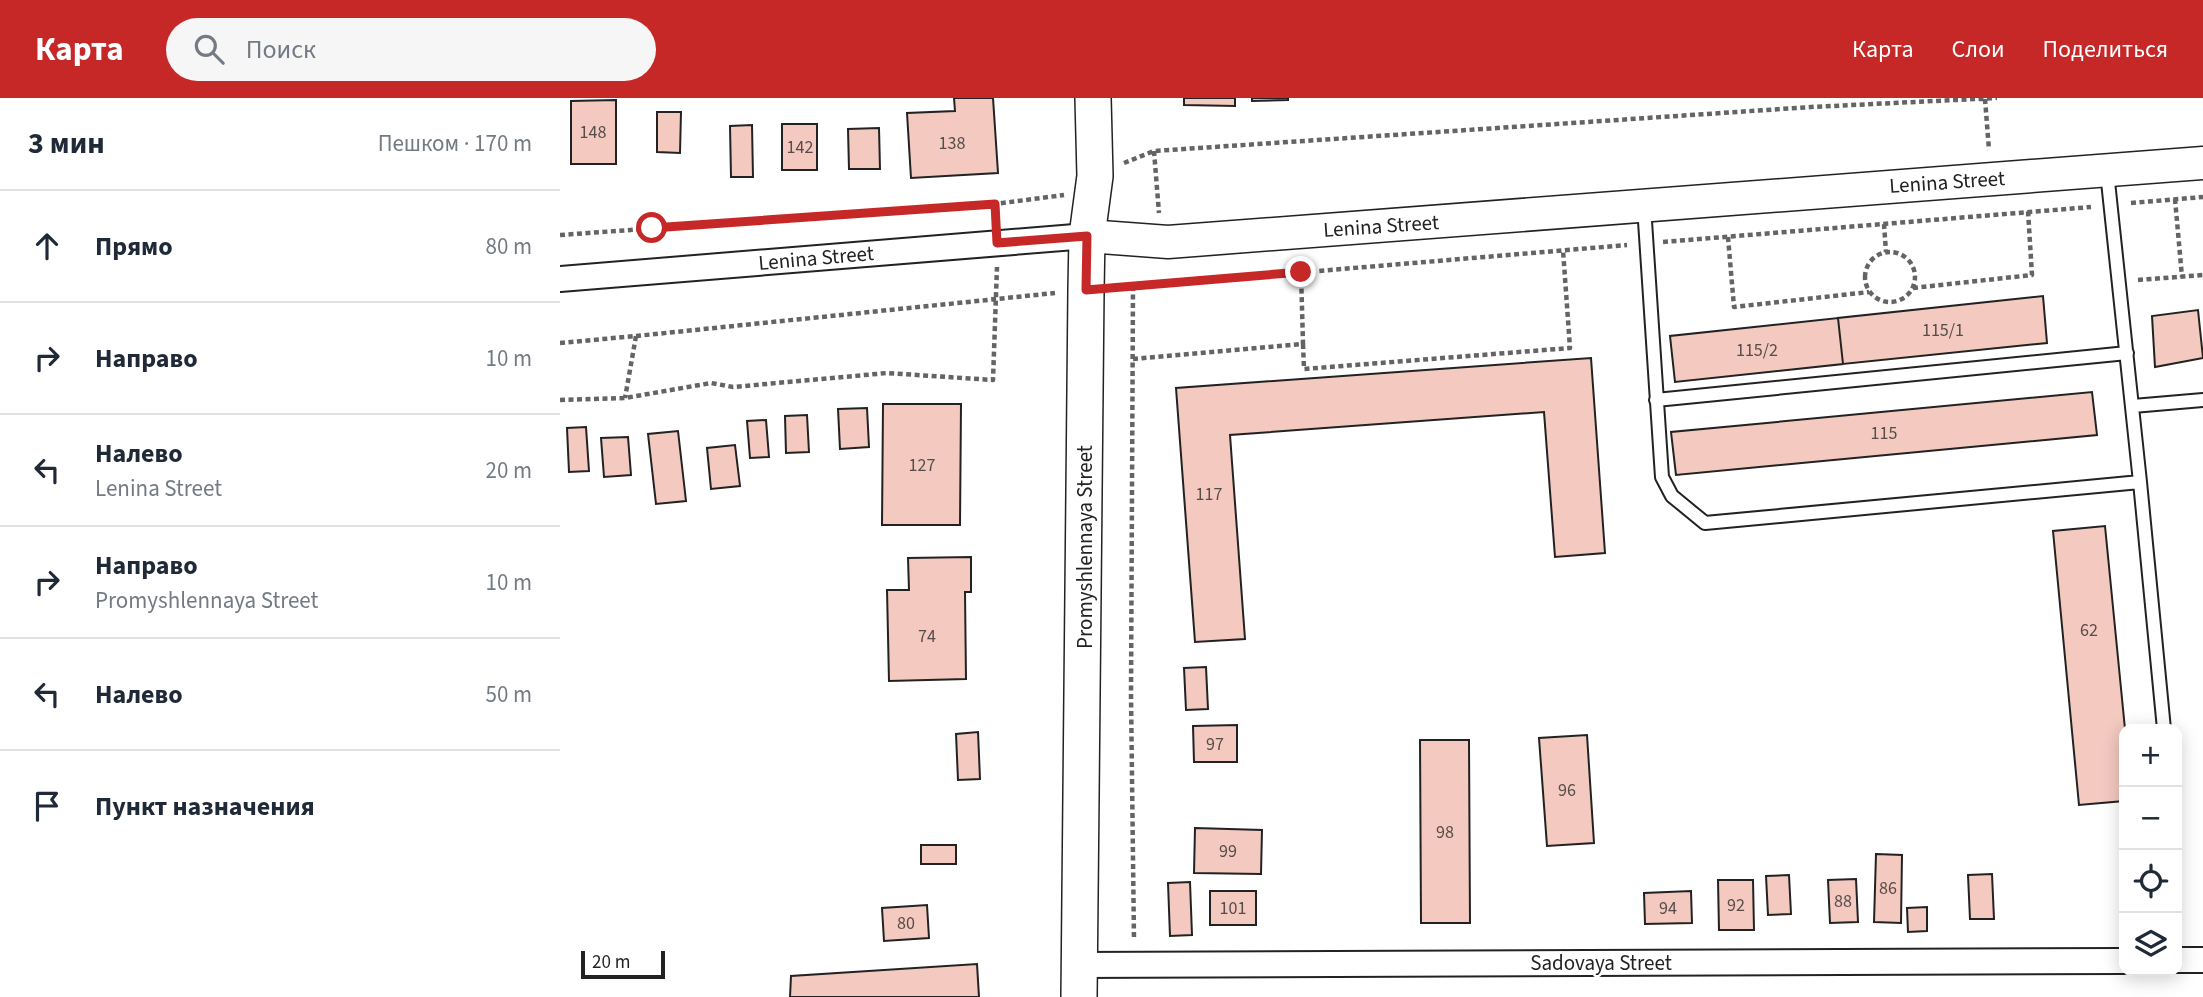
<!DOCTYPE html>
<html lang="ru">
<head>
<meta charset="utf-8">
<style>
  body { margin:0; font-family:"Source Sans 3",sans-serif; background:#f6f6f7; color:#1f2937 }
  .controls { position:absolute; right:21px; bottom:21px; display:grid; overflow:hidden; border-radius:14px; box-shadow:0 4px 18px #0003 }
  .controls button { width:63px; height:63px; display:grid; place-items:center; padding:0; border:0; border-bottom:2px solid #e0e1e3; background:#fff; color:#1f2937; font:35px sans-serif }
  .scale { position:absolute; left:21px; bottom:18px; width:84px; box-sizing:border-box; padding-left:7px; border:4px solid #222; border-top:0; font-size:19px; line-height:24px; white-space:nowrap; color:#222; -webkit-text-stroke:5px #fff; paint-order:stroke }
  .stop { position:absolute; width:21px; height:21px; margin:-16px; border:5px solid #c62828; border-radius:50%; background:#fff }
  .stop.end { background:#c62828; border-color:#fff; box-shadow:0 2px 7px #0008 }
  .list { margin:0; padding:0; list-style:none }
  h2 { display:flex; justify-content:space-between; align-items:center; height:91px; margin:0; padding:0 28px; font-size:30px }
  h2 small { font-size:23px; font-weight:400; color:#747a83 }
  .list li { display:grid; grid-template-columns:46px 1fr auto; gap:21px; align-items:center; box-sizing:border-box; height:112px; padding:0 28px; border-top:2px solid #e0e1e3 }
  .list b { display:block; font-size:26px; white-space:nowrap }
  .list p { margin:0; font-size:23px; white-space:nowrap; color:#747a83 }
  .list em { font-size:23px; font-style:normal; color:#747a83 }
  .icon { flex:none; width:38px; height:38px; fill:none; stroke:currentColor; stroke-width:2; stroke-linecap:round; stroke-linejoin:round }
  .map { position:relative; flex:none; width:1643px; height:899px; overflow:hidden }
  header { display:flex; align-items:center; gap:42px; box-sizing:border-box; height:98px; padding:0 35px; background:#c62828; color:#fff }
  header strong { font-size:33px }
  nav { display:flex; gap:38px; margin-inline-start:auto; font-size:24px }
  .search { width:490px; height:63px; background:#f6f6f7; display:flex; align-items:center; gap:18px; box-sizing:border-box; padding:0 24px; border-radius:38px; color:#747a83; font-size:26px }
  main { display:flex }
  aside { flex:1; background:#fff }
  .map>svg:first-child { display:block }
</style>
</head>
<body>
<header>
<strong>Карта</strong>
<div class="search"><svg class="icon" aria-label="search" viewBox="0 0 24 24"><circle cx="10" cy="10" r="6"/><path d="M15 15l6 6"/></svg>Поиск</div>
<nav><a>Карта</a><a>Слои</a><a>Поделиться</a></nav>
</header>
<main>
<aside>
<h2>3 мин<small>Пешком · 170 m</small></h2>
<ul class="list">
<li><svg class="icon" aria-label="ahead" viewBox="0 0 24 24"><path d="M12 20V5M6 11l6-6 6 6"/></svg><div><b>Прямо</b></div><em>80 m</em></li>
<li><svg class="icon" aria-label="right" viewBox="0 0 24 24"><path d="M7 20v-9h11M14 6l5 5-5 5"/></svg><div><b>Направо</b></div><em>10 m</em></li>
<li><svg class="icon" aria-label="left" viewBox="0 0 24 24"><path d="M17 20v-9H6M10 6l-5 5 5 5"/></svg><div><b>Налево</b><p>Lenina Street</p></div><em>20 m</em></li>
<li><svg class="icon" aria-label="right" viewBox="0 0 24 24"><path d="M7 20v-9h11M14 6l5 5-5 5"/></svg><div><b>Направо</b><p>Promyshlennaya Street</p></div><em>10 m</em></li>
<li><svg class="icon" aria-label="left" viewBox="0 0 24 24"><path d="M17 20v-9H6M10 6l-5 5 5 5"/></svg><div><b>Налево</b></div><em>50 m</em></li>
<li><svg class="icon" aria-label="arrive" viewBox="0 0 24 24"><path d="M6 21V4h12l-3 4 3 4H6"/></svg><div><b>Пункт назначения</b></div></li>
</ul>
</aside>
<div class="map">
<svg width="1643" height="899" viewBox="0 0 1643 899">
  <rect width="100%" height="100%" fill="#fff"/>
  <!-- building -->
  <path fill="#f3c9c0" stroke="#222" stroke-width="2" d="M 394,0 L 433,0 L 438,75 L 351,80 L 347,15 L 395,13 Z
    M 624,0 L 675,0 L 675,8 L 624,7 Z
    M 692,0 L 728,0 L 728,2 L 692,3 Z
    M 56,2 L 56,66 L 11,66 L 11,3 Z
    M 97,14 L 121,14 L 120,55 L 97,54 Z
    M 222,26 L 257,26 L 257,72 L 222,72 Z
    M 192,27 L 193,79 L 171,79 L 170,28 Z
    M 319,30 L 320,71 L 289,71 L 288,31 Z
    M 1483,198 L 1487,245 L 1283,266 L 1278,220 Z
    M 1638,212 L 1643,260 L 1595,269 L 1592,218 Z
    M 1278,220 L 1283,266 L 1115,284 L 1110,238 Z
    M 1031,260 L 1045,455 L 995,459 L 984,314 L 670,337 L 685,541 L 635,544 L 616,290 Z
    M 1532,294 L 1537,337 L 1116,377 L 1111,334 Z
    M 323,306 L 401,306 L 400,427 L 322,427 Z
    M 307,310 L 309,349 L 280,351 L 278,311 Z
    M 247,317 L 249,354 L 226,355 L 225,318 Z
    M 206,322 L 209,359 L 190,360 L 187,323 Z
    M 26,329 L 29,373 L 9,374 L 7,330 Z
    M 118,333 L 126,403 L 96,406 L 88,336 Z
    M 68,339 L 71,377 L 44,379 L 41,340 Z
    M 175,347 L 180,388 L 151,391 L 147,350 Z
    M 1545,428 L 1565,631 L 1564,703 L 1519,707 L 1493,433 Z
    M 411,459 L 411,494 L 405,494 L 406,581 L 329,583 L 327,492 L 349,492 L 348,460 Z
    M 646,569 L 648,611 L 626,612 L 624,570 Z
    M 677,627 L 677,664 L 634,664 L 633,628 Z
    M 418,634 L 420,681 L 398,682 L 396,636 Z
    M 1027,637 L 1034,745 L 987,748 L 979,640 Z
    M 860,642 L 909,642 L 910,825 L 861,825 Z
    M 635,730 L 702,732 L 701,776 L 634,775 Z
    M 361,747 L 396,747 L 396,766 L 361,766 Z
    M 1316,756 L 1342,757 L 1341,825 L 1314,824 Z
    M 1432,776 L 1434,821 L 1410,821 L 1408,777 Z
    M 1229,777 L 1231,816 L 1208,817 L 1206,778 Z
    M 1296,781 L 1298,824 L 1270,825 L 1268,782 Z
    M 1158,782 L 1193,782 L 1194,832 L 1159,832 Z
    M 630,784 L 632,837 L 610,838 L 608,785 Z
    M 650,793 L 696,793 L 696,827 L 650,827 Z
    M 1131,793 L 1132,825 L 1085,826 L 1084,795 Z
    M 367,807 L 369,840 L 324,843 L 322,810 Z
    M 1367,809 L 1367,833 L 1348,834 L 1347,810 Z
    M 417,866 L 419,899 L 230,899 L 231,878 Z"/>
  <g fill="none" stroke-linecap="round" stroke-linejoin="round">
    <!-- service casing -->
    <g stroke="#222" stroke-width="16">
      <path id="service" d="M 1084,108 L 1102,379 L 1112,398 L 1145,425 L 1580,384 L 1547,74
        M 1096,302 L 1567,255
        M 1573,308 L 1643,302
        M 1580,384 L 1604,631"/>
    </g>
    <!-- minor casing -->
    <g stroke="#222" stroke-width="28">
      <path id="minor" d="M 0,181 L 527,138
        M 1617,862 L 1643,862
        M 518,867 L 1564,863"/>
    </g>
    <!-- tertiary casing -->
    <g stroke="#222" stroke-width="35">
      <path id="tertiary" d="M 527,138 L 608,144 L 1643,65"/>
    </g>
    <!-- secondary casing -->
    <g stroke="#222" stroke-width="38">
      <path id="secondary" d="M 519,899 L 526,192 L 527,138 L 535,78 L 533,0"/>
    </g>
    <!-- path -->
    <path stroke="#646464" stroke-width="4.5" stroke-dasharray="5 3.5" stroke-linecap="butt" d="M 1425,1 L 1429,52
      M 594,53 L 599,115
      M 564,65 L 594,53 L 1251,9 L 1437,0
      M 1615,101 L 1622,179
      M 1571,105 L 1643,99
      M 435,106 L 436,122
      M 1324,126 L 1326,154
      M 0,137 L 435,106 L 504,97
      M 1168,139 L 1174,209 L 1309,194
      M 1103,144 L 1531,109
      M1305 179a25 25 0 1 1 50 0a25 25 0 1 1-50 0Z
      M 1578,182 L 1643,177
      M 573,188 L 571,597 L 574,842
      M 556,190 L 1067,147
      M 1353,190 L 1472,177 L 1468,113
      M 76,238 L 495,195
      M 0,245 L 76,238 L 65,300
      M 743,246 L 744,271 L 1010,250 L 1003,152
      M 573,261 L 743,246 L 741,174
      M 0,302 L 65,300 L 151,285 L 173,289 L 327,275 L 433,282 L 437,169"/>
    <!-- service -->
    <use href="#service" stroke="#fff" stroke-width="12"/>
    <!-- minor -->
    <use href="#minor" stroke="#fff" stroke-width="24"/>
    <!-- tertiary -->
    <use href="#tertiary" stroke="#fff" stroke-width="32"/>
    <!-- secondary -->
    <use href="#secondary" stroke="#fff" stroke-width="35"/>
  </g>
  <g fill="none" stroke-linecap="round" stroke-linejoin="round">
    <!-- route -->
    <path stroke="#c62828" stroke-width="9" d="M 92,130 L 435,106 L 437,145 L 527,138 L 526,192 L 741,174"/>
  </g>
  <g text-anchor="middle" stroke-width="5" stroke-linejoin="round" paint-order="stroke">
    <!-- number labels -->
    <g font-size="18" fill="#564c4a">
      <text x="33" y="40">148</text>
      <text x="392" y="51">138</text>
      <text x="240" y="55">142</text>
      <text x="1383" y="238">115/1</text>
      <text x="1197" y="258">115/2</text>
      <text x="1324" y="341">115</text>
      <text x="362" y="373">127</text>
      <text x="649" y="402">117</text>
      <text x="1529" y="538">62</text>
      <text x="367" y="544">74</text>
      <text x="655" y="652">97</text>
      <text x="1007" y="698">96</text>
      <text x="885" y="740">98</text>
      <text x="668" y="759">99</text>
      <text x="1328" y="796">86</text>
      <text x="1283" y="809">88</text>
      <text x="1176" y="813">92</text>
      <text x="673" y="816">101</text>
      <text x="1108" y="816">94</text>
      <text x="346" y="831">80</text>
    </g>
    <!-- street labels -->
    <g font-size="21" fill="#222" stroke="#fff">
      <text transform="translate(1387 84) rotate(-4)" y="7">Lenina Street</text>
      <text transform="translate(821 128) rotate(-4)" y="7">Lenina Street</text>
      <text transform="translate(256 160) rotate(-5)" y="7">Lenina Street</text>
      <text transform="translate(525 449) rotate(-90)" y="7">Promyshlennaya Street</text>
      <text x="1041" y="872">Sadovaya Street</text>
    </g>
  </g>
</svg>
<div class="controls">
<button>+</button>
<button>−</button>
<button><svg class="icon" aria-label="locate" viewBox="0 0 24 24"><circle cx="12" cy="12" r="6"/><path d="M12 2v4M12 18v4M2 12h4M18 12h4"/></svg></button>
<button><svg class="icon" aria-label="layers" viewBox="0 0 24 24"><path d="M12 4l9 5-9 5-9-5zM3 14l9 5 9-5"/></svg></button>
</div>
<div class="scale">20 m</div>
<div class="stop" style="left:92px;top:130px"></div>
<div class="stop end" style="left:741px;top:174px"></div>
</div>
</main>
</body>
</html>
